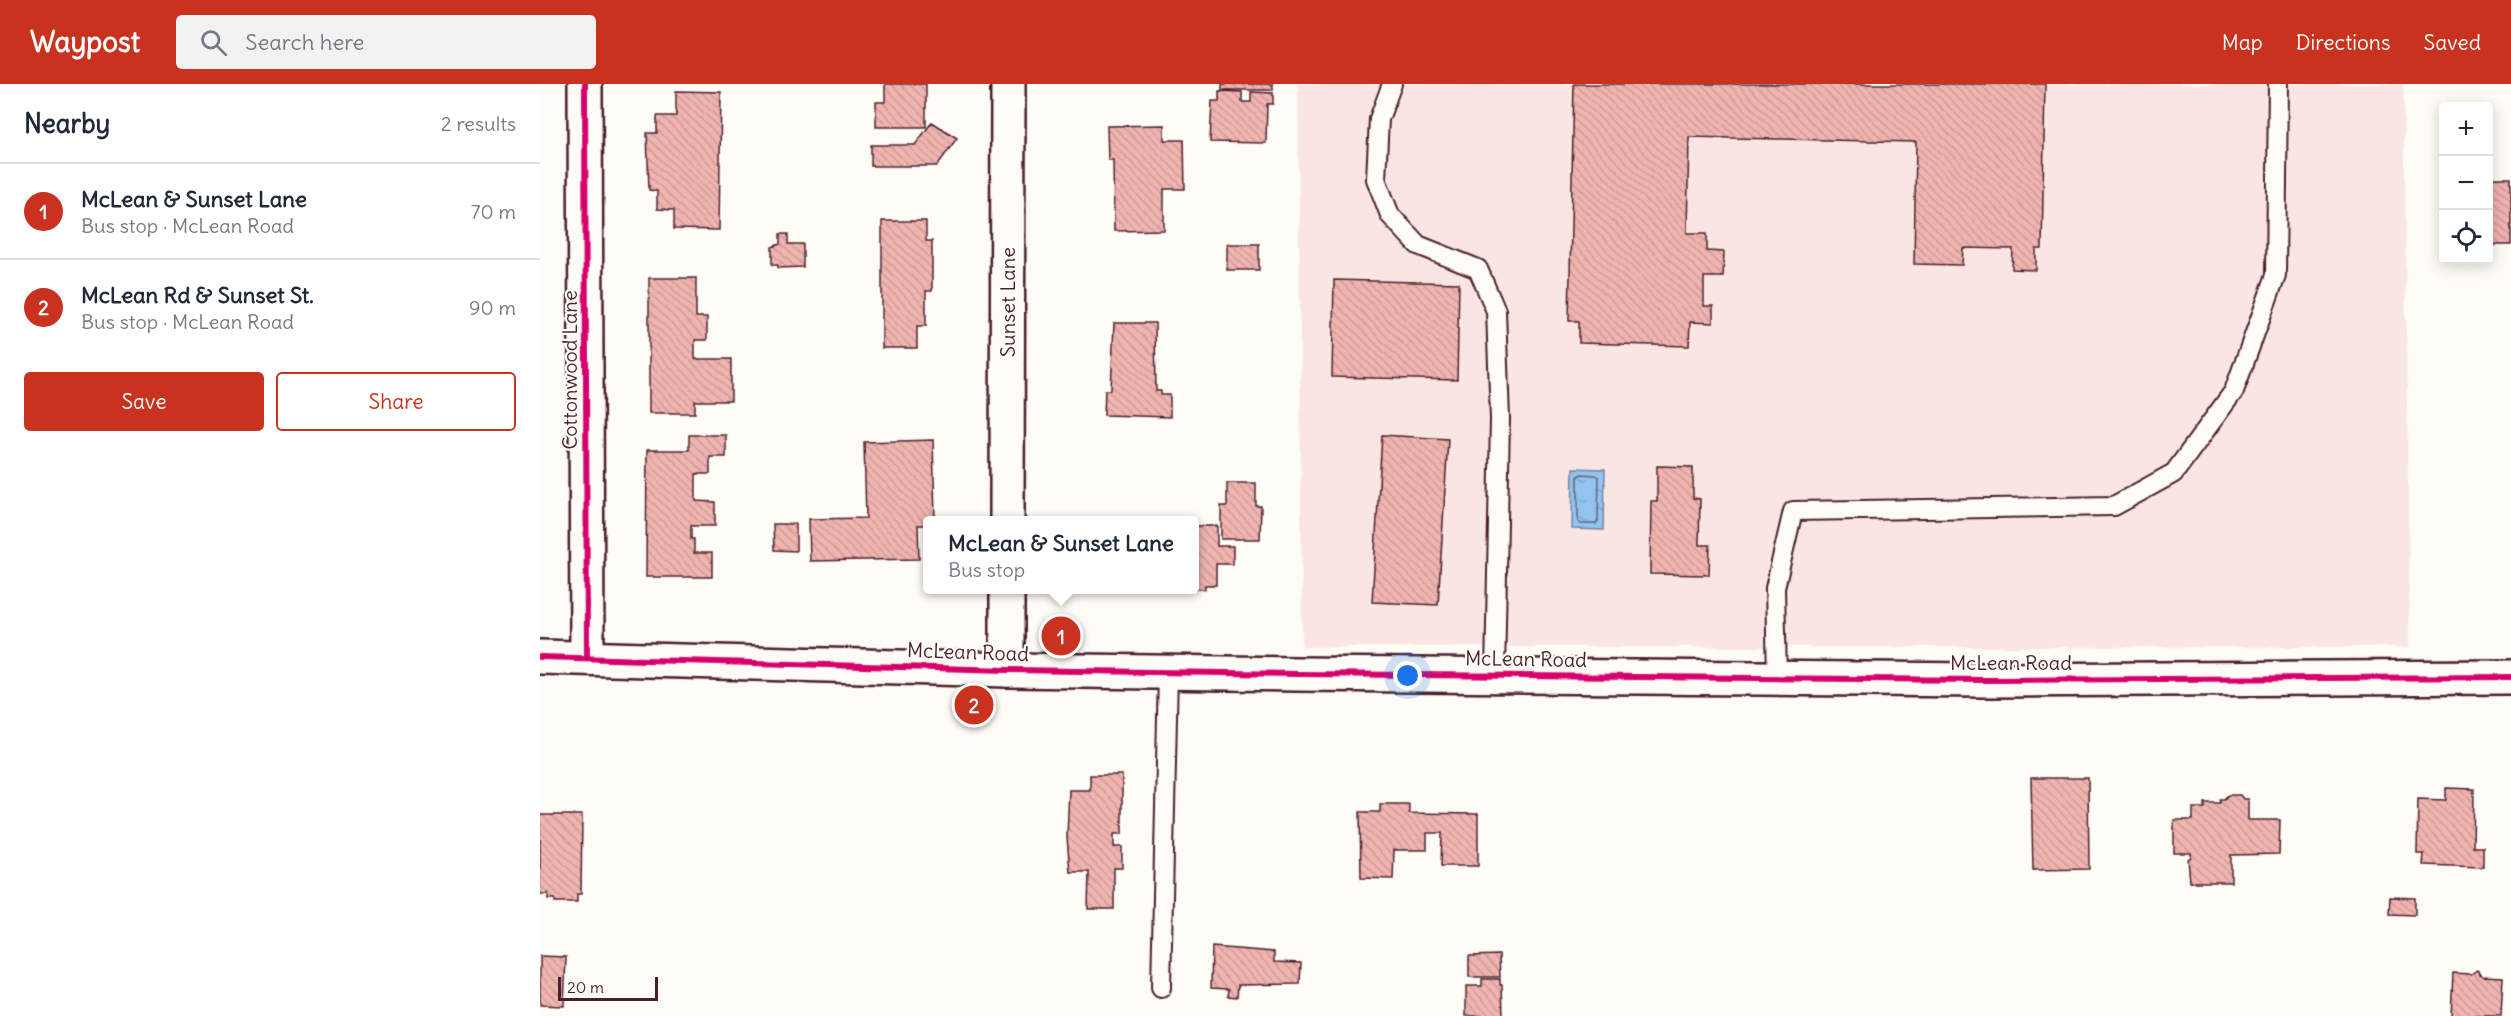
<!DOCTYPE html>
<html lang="en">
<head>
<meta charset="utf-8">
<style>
  body { margin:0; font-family:Delius,sans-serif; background:#f2f2f3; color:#1f2937 }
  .controls { position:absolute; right:18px; top:18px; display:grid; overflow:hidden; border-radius:6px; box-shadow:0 3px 15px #0003 }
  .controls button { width:54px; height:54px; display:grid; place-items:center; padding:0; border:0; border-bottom:2px solid #e0e1e3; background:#fff; color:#1f2937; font:30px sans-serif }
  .scale { position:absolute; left:18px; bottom:15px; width:100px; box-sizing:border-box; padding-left:6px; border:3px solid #4a1f2b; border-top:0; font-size:16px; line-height:21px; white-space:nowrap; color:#4a1f2b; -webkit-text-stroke:4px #fdfcf7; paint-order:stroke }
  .you { position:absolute; left:868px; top:592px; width:21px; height:21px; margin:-15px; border:4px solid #fff; border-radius:50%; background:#1a73e8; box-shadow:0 0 0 9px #1a73e833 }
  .badge { display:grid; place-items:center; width:39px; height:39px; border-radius:50%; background:#c8321e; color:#fff; font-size:20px; font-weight:700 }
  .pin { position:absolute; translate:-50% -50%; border:3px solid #fff; box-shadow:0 2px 6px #0006 }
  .popup { position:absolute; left:383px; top:432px; width:276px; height:78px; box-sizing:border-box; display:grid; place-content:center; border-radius:6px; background:#fff; filter:drop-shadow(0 2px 4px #0005); font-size:20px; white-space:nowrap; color:#747a83 }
  .popup b { font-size:22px; color:#1f2937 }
  .popup::after { content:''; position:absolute; left:50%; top:100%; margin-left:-12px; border:12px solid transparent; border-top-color:#fff }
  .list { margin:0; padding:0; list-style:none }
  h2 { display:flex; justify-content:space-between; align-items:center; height:78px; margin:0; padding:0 24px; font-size:26px }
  h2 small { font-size:20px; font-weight:400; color:#747a83 }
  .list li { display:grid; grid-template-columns:39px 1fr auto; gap:18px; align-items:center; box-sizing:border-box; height:96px; padding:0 24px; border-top:2px solid #e0e1e3 }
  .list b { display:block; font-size:22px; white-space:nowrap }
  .list p { margin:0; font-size:20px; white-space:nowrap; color:#747a83 }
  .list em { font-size:20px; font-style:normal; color:#747a83 }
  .actions { display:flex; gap:12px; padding:18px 24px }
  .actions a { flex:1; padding:14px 0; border:2px solid #c8321e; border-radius:6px; text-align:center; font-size:21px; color:#c8321e }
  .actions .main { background:#c8321e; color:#fff }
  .icon { flex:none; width:33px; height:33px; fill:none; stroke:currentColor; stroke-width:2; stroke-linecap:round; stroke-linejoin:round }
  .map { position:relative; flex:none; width:1971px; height:932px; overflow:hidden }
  header { display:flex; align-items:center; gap:36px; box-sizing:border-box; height:84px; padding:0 30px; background:#c8321e; color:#fff }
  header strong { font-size:28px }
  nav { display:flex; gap:33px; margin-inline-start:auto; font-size:21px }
  .search { width:420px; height:54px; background:#f2f2f3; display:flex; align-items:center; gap:15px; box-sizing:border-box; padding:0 21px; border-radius:6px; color:#747a83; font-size:22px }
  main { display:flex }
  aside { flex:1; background:#fff }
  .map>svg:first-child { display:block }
</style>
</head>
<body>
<header>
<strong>Waypost</strong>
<div class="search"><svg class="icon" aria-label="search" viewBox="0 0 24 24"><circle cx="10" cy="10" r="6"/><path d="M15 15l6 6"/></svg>Search here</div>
<nav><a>Map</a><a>Directions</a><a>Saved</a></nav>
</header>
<main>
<aside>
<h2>Nearby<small>2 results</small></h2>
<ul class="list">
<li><span class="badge">1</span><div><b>McLean &amp; Sunset Lane</b><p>Bus stop · McLean Road</p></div><em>70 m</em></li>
<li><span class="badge">2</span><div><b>McLean Rd &amp; Sunset St.</b><p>Bus stop · McLean Road</p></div><em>90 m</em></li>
</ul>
<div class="actions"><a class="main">Save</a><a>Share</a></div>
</aside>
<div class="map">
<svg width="1971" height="932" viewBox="0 0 1971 932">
  <defs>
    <pattern id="water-ripples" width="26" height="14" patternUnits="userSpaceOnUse" patternTransform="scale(1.5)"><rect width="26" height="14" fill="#91c4ee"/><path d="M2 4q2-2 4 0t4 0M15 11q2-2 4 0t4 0" fill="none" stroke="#7fa8cc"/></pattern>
    <pattern id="building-back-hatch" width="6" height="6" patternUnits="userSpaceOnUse" patternTransform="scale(1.5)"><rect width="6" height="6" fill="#efb4b0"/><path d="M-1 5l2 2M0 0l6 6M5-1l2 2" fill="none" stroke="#ce9a98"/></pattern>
  </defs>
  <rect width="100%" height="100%" fill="#fdfcf7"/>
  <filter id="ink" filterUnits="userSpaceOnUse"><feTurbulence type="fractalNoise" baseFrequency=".0167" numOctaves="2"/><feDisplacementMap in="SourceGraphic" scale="12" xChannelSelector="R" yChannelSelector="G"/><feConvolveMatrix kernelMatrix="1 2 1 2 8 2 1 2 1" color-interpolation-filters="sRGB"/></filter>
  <g filter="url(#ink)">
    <!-- built -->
    <path fill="#f9e6e2" d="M 758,0 L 1863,0 L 1870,563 L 762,563 Z"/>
    <!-- water -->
    <path fill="url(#water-ripples)" stroke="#7582a0" stroke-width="1.5" d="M 1033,384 L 1065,385 L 1064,446 L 1032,445 Z"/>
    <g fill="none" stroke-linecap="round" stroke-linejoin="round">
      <!-- shore -->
      <path stroke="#666179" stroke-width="1.5" d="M 1041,390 L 1056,391 L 1059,393 L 1058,437 L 1056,440 L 1040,440 L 1038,437 L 1038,393 Z"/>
    </g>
    <!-- building -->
    <path fill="url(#building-back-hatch)" stroke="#4a1f2b" stroke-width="1.5" d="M 345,0 L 386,0 L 386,43 L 336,43 L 336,18 L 345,18 Z
      M 682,0 L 733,0 L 733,6 L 682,6 Z
      M 1034,0 L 1505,0 L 1502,165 L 1496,165 L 1496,186 L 1472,185 L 1473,165 L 1423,164 L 1422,181 L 1374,180 L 1376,58 L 1149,53 L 1147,149 L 1167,149 L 1167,167 L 1184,168 L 1183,193 L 1164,193 L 1164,222 L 1173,222 L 1173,239 L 1150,238 L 1149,262 L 1039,259 L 1039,237 L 1029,237 Z
      M 136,7 L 181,8 L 179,146 L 134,145 L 134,126 L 117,125 L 117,107 L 109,106 L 107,49 L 117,49 L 117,32 L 136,32 Z
      M 679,7 L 702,8 L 702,18 L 711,18 L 711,8 L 733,9 L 733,20 L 727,20 L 726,59 L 670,58 L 672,17 L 679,17 Z
      M 392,38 L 417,54 L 397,82 L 331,82 L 331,61 L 375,61 Z
      M 624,41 L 624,56 L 644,56 L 645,105 L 624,105 L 624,146 L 574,147 L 573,76 L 568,76 L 567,42 Z
      M 1948,94 L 1971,94 L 1971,161 L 1948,161 Z
      M 342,137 L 386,137 L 386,157 L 392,157 L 392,207 L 386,207 L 386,242 L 377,242 L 377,264 L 342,264 Z
      M 240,150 L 248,150 L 248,160 L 263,160 L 263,183 L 238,184 L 238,181 L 232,181 L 232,163 L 240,160 Z
      M 687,160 L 719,160 L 719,186 L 687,186 Z
      M 109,194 L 156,194 L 156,233 L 167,233 L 167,256 L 155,256 L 155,275 L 191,275 L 191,317 L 155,317 L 155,329 L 109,329 Z
      M 794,196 L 919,199 L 917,296 L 792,293 Z
      M 574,239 L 615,239 L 616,307 L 621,307 L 621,311 L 630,311 L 630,333 L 564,331 L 565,306 L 571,306 Z
      M 149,351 L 186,351 L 186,373 L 170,373 L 170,390 L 156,390 L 156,417 L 175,418 L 175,442 L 151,442 L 151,455 L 154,455 L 154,469 L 172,469 L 172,493 L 106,493 L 107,366 L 149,366 Z
      M 842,351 L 908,355 L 898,521 L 832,518 Z
      M 393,356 L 395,436 L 388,436 L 388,441 L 378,441 L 379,475 L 270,477 L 269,435 L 326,434 L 324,358 Z
      M 1117,382 L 1153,383 L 1153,414 L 1160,415 L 1159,461 L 1170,461 L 1169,491 L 1110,490 L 1111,417 L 1117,417 Z
      M 687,399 L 716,399 L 716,422 L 721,422 L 720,455 L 681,455 L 681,422 L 687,422 Z
      M 233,440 L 256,440 L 256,467 L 234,466 Z
      M 654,442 L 677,442 L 677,462 L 693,462 L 693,480 L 676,480 L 676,501 L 665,501 L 665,505 L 654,505 Z
      M 550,691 L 582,691 L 582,750 L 574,750 L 574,763 L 582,763 L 582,784 L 574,784 L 574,825 L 548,825 L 549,788 L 530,788 L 527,753 L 529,706 L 550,706 Z
      M 1491,694 L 1548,694 L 1549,785 L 1493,786 Z
      M 1906,704 L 1934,705 L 1933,763 L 1943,763 L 1943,783 L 1883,781 L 1884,770 L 1877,770 L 1878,715 L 1906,716 Z
      M 1688,711 L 1700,711 L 1703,715 L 1708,715 L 1708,736 L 1740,736 L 1739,770 L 1691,771 L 1691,798 L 1650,798 L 1648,775 L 1651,773 L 1651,769 L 1634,769 L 1634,736 L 1653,736 L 1653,724 L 1665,724 L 1665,719 L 1680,719 L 1680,715 L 1684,715 Z
      M 840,720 L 869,720 L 869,729 L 938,730 L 938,782 L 901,782 L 902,749 L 887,749 L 887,766 L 854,766 L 853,795 L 821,794 L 820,728 L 840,728 Z
      M 0,731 L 42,731 L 41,810 L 37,810 L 37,818 L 15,818 L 15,815 L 8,815 L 8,810 L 0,810 Z
      M 1850,813 L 1875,814 L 1875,831 L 1849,830 Z
      M 672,863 L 734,868 L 734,878 L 761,879 L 760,900 L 698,901 L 697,913 L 688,912 L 689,905 L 671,904 Z
      M 959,871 L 960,893 L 929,893 L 929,872 Z
      M 0,872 L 26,873 L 24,922 L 0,921 Z
      M 1937,886 L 1942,892 L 1963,893 L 1961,932 L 1911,932 L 1913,889 L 1931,890 Z
      M 942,895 L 960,895 L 960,901 L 962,901 L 963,932 L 926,932 L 926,902 L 942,902 Z"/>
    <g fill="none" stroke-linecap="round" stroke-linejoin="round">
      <!-- service casing -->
      <g stroke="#4a1f2b" stroke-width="22">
        <path id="service" d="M 852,0 L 839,35 L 836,95 L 850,131 L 878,161 L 938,185 L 956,227 L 960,335 L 955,591
          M 1237,594 L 1235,504 L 1253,427 L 1574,422 L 1634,389 L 1694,307 L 1736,191 L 1738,0
          M 621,904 L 628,588"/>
      </g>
      <!-- minor casing -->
      <g stroke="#4a1f2b" stroke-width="38">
        <path id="minor" d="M 45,0 L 47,573
          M 467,436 L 468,0
          M 467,586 L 467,506"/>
      </g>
      <!-- tertiary casing -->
      <g stroke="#4a1f2b" stroke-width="38">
        <path id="tertiary" d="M 0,573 L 467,586 L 757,590 L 1445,596 L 1971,593"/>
      </g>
      <!-- service -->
      <use href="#service" stroke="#fdfcf7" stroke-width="18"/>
      <!-- minor -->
      <use href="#minor" stroke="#fdfcf7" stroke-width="33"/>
      <!-- tertiary -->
      <use href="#tertiary" stroke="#fdfcf7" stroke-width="33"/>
      <!-- cycleway casing -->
      <g stroke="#fdfcf7" stroke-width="10">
        <path id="cycleway" d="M 45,0 L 47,573
          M 0,573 L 467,586 L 757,590 L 1445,596 L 1971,593"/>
      </g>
      <!-- cycleway -->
      <use href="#cycleway" stroke="#d6006c" stroke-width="6"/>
    </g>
  </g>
  <g text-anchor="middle" stroke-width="4.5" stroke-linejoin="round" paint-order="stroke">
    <!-- street labels -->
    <g font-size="20" fill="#4a1f2b" stroke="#fdfcf7">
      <text transform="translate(468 218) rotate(-90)" y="7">Sunset Lane</text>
      <text transform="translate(30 286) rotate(-90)" y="7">Cottonwood Lane</text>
      <text transform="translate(428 568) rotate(2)" y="7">McLean Road</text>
      <text transform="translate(986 575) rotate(1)" y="7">McLean Road</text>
      <text x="1471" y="586">McLean Road</text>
    </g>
  </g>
</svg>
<div class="controls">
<button>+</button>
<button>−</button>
<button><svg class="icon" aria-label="locate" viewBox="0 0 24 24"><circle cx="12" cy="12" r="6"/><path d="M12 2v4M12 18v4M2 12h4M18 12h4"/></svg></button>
</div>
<div class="scale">20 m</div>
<div class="you"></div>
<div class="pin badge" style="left:521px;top:552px">1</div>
<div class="popup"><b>McLean &amp; Sunset Lane</b>Bus stop</div>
<div class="pin badge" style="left:434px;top:621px">2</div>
</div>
</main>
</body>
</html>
